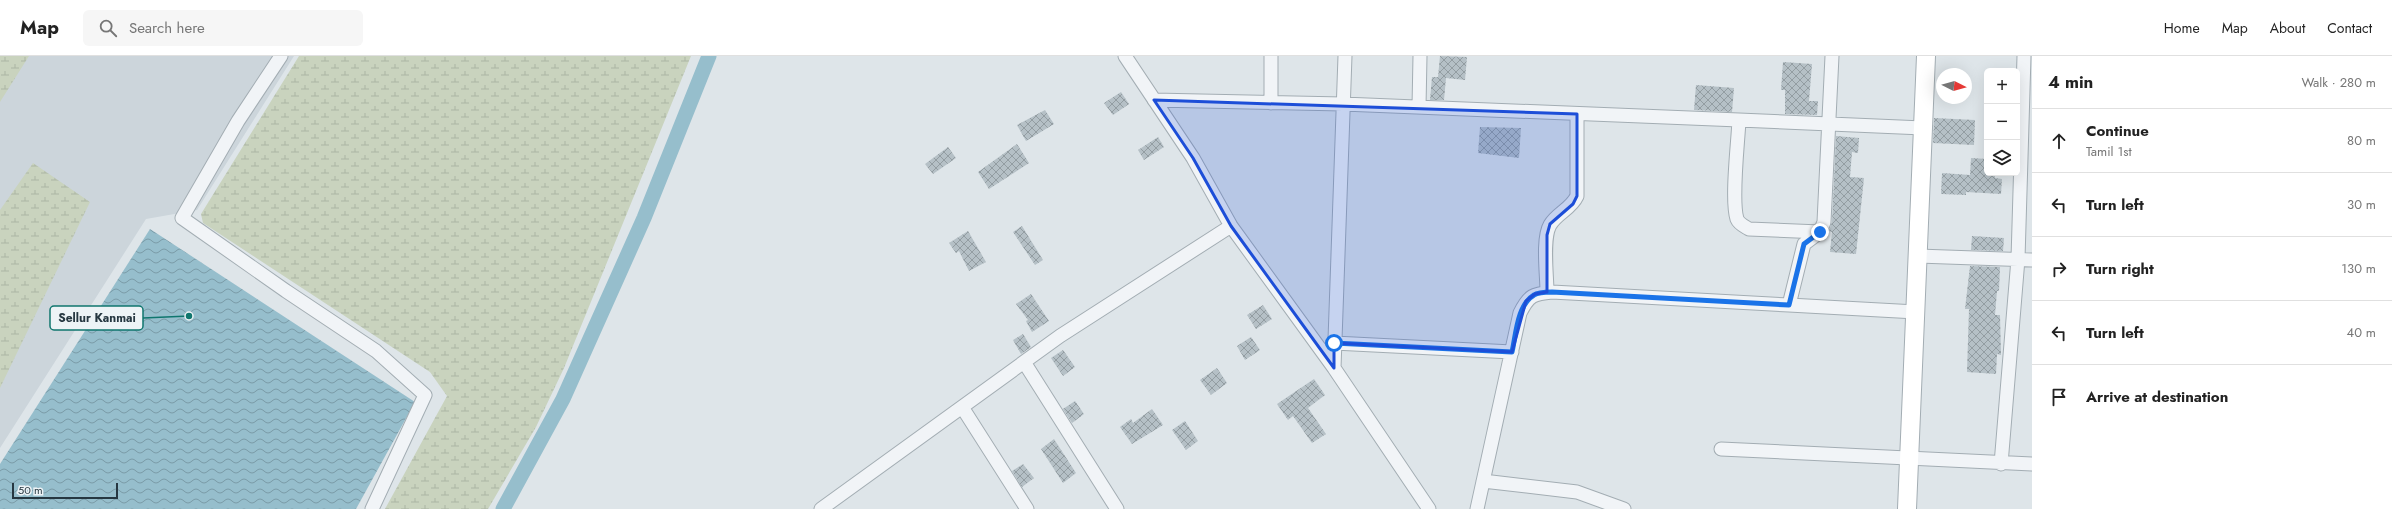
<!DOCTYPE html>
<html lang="en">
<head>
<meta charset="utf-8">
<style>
  body { margin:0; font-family:Jost,sans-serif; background:#f6f6f6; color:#222 }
  .controls { position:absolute; right:12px; top:12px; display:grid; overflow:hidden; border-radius:6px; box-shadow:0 4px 16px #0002 }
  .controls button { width:36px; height:36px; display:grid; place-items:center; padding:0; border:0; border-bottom:1px solid #e0e0e0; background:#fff; color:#222; font:20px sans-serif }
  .compass { position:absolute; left:1936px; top:12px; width:36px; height:36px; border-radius:50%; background:#fff; box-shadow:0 4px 16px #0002; rotate:96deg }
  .scale { position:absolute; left:12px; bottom:10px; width:106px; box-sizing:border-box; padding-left:4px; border:2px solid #263741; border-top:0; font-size:11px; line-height:14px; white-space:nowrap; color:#263741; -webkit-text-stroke:3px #edf3f6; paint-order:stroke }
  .stop { position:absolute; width:12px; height:12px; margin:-9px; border:3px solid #1a73e8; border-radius:50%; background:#fff }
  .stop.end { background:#1a73e8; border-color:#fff; box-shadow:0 1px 4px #0008 }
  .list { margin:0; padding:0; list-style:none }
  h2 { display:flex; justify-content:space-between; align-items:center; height:52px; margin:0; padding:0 16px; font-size:17px }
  h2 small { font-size:13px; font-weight:400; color:#767676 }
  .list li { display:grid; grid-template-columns:26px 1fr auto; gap:12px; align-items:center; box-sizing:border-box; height:64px; padding:0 16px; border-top:1px solid #e0e0e0 }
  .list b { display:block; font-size:15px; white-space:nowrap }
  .list p { margin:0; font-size:13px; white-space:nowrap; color:#767676 }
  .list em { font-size:13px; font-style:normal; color:#767676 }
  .icon { flex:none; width:22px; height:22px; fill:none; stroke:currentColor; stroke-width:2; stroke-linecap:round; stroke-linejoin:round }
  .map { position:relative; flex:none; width:2032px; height:453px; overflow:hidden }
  header { display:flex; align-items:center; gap:24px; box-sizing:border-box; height:56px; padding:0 20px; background:#fff; border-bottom:1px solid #e0e0e0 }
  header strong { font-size:19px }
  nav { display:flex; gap:22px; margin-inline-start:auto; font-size:14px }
  .search { width:280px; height:36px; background:#f6f6f6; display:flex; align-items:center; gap:10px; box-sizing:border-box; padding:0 14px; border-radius:6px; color:#767676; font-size:15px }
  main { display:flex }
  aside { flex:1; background:#fff }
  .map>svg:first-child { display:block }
</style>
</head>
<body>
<header>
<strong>Map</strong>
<div class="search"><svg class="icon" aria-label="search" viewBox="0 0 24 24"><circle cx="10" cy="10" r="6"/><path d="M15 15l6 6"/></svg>Search here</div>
<nav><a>Home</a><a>Map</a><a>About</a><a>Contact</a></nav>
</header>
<main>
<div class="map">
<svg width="2032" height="453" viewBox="0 0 2032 453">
  <defs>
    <pattern id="wetland-marsh" width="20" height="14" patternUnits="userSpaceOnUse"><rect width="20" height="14" fill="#c9d3be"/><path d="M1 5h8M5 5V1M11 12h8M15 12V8" fill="none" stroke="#acb6a4"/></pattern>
    <pattern id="water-waves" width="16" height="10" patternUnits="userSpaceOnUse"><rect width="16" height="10" fill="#96becc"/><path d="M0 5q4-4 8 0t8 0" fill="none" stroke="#7a9ba7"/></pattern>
    <pattern id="building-cross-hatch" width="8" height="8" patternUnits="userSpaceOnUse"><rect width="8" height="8" fill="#b5c0c6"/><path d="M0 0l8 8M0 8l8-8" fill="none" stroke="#939da2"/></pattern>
  </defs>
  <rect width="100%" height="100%" fill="#dee5e9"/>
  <!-- built -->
  <path fill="#ccd5db" d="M 0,0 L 294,0 L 197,154 L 146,163 L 0,392 Z"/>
  <!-- wetland -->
  <path fill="url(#wetland-marsh)" d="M 0,0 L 29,0 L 0,46 Z
    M 299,0 L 691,0 L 564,312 L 536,371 L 488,453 L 385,453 L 447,340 L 430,316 L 203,167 L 201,158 Z
    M 33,107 L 90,146 L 0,332 L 0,154 Z"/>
  <!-- water -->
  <path fill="url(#water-waves)" d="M 150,173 L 415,346 L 356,453 L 0,453 L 0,408 Z"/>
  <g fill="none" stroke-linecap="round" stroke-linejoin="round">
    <!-- canal -->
    <path stroke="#96becc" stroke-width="15" d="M 503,453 L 563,343 L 644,162 L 709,0"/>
  </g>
  <!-- building -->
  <path fill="url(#building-cross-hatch)" d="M 1440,0 L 1467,1 L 1465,24 L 1446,22 L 1444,44 L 1430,44 L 1432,21 L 1438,21 Z
    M 1783,6 L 1812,8 L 1809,45 L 1818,45 L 1817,59 L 1785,58 L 1785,34 L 1781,34 Z
    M 1696,29 L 1734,32 L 1732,56 L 1694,54 Z
    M 1121,36 L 1129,48 L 1113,59 L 1104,47 Z
    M 1045,54 L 1054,68 L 1026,85 L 1017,69 Z
    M 1934,62 L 1975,64 L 1974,89 L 1933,87 Z
    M 1480,71 L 1521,72 L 1519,102 L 1478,97 Z
    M 1836,80 L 1859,82 L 1858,97 L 1852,96 L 1850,121 L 1864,122 L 1856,198 L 1830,196 L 1832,176 L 1829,175 L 1832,166 Z
    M 1158,81 L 1164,91 L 1144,104 L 1138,94 Z
    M 1017,88 L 1029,107 L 989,133 L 978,116 Z
    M 948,91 L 956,102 L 933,118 L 925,108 Z
    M 1971,102 L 1987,103 L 1987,117 L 1995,117 L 1995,122 L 2002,123 L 2001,138 L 1966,136 L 1966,139 L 1941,138 L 1942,117 L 1970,119 Z
    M 1022,170 L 1043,204 L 1035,209 L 1013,176 Z
    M 968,175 L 986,206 L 969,215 L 959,195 L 956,197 L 949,187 Z
    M 1972,180 L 2004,182 L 2003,195 L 1971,194 Z
    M 1970,210 L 2000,211 L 1999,235 L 1997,235 L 1995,259 L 2000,259 L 2001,299 L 1997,298 L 1996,318 L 1967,316 L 1969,253 L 1965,253 Z
    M 1031,238 L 1049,265 L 1032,276 L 1026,265 L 1028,264 L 1016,248 Z
    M 1263,249 L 1272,263 L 1256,273 L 1247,259 Z
    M 1023,278 L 1031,291 L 1021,298 L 1013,284 Z
    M 1251,281 L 1260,294 L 1245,304 L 1237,290 Z
    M 1063,294 L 1075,311 L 1063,320 L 1051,302 Z
    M 1217,312 L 1227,327 L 1211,339 L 1200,324 Z
    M 1314,323 L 1325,339 L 1308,352 L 1326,378 L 1312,387 L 1293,360 L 1288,364 L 1277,348 Z
    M 1075,345 L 1084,358 L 1072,367 L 1063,353 Z
    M 1152,353 L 1163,369 L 1132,388 L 1120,371 L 1131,363 L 1133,367 Z
    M 1185,365 L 1198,385 L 1186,394 L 1172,374 Z
    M 1054,383 L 1076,417 L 1063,427 L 1041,393 Z
    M 1023,408 L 1034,422 L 1022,431 L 1012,415 Z"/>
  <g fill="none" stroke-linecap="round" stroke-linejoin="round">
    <!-- street casing -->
    <g stroke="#a3adb3" stroke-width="15">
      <path id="street" d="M 281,0 L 238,65 L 182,162 L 286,235 L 376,295 L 425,339 L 372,453
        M 1125,0 L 1193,102 L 1231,170 L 1334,312 L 1429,453
        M 1832,0 L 1824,166 L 1820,176 L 1804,188 L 1789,249 L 1916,256
        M 1154,44 L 1343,48 L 1739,64 C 1738,87 1731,144 1737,163 C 1739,168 1744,170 1749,173 L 1820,176
        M 1271,47 L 1271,0
        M 1419,51 L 1420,0
        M 1739,64 L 1923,72
        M 1918,200 L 2032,204
        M 1547,236 C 1547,219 1542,183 1550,169 C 1557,157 1571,153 1577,140 L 1577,58
        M 1334,287 L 1512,296
        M 1024,306 L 1117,453
        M 1334,312 L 1345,0
        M 962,351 L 1027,453
        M 1721,393 L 2032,408
        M 2001,408 L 2018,203 L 2024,0
        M 1483,425 L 1577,436 L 1624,453
        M 821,453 L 1060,280 L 1231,170
        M 1477,453 L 1520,257 C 1529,239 1533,238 1552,236 L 1789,249"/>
    </g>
    <!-- secondary casing -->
    <g stroke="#a3adb3" stroke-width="20">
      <path id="secondary" d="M 1907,453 L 1926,0"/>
    </g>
    <!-- street -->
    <use href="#street" stroke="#f1f4f7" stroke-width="13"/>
    <!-- secondary -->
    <use href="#secondary" stroke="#fff" stroke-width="18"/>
  </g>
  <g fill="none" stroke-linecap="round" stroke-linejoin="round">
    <!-- route -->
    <path stroke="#1a73e8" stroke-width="5" d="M 1334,287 L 1512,296 C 1516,279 1517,249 1534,239 C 1538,236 1546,236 1552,236 L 1789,249 L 1804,188 L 1820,176"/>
  </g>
  <!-- marked area -->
  <path fill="#1d4ed8" fill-opacity="0.2" stroke="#1d4ed8" stroke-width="3" stroke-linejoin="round" d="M 1154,44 L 1577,58 L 1577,140 L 1573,148 L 1550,168 L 1547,179 L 1547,236 L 1535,238 L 1526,245 L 1512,296 L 1334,287 L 1334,312 L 1231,170 L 1193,102 Z"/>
  <!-- callouts -->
  <path fill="none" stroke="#0f766e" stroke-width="1.5" d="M189 260L143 262"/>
  <circle fill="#0f766e" stroke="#edf3f6" stroke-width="1.5" cx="189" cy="260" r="4"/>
  <rect fill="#edf3f6" stroke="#0f766e" stroke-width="1.5" x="50" y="250" width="93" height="24" rx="4"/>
  <g font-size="12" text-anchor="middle" font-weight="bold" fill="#263741">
    <text x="97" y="266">Sellur Kanmai</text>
  </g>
</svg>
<div class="controls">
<button>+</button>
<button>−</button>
<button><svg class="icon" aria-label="layers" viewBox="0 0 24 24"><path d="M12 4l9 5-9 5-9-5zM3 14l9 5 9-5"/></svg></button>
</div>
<svg class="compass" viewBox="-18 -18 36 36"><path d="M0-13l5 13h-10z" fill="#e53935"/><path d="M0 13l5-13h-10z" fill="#767676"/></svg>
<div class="scale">50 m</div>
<div class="stop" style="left:1334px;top:287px"></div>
<div class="stop end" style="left:1820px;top:176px"></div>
</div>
<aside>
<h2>4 min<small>Walk · 280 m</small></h2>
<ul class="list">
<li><svg class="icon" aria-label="ahead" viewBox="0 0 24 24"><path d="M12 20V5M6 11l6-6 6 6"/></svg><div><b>Continue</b><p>Tamil 1st</p></div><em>80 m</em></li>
<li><svg class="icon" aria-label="left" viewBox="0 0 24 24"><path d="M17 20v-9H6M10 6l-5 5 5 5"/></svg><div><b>Turn left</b></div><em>30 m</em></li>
<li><svg class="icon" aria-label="right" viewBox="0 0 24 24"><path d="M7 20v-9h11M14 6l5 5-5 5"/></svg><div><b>Turn right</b></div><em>130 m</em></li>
<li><svg class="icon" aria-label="left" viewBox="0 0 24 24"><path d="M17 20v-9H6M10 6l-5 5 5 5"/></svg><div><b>Turn left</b></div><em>40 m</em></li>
<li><svg class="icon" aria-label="arrive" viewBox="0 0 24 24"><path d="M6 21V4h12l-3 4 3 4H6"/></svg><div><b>Arrive at destination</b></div></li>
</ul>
</aside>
</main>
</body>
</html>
